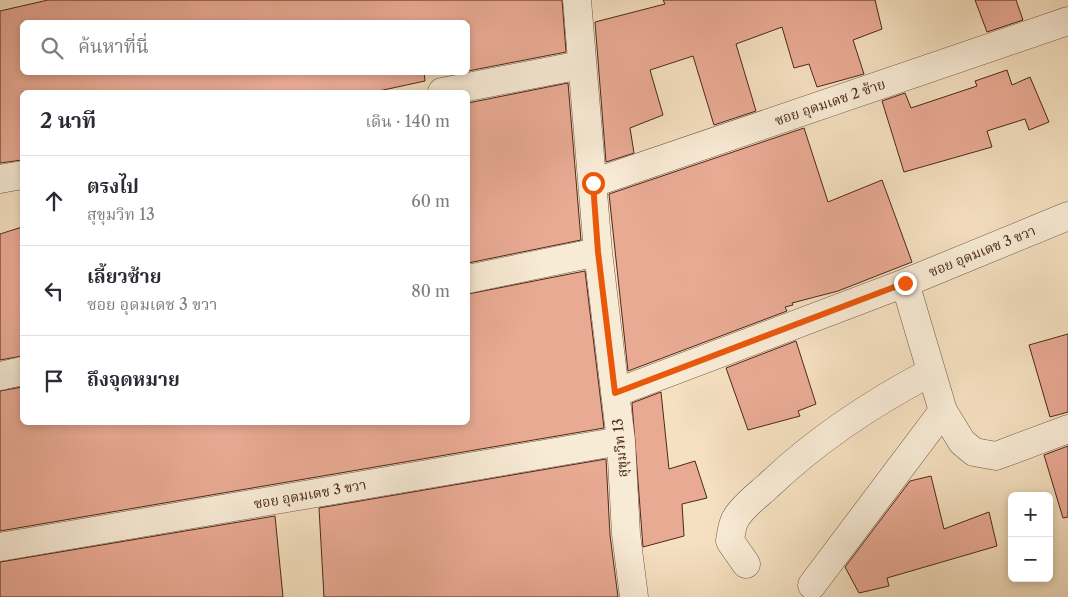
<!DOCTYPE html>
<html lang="th">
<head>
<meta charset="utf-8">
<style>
  body { margin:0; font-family:"Libre Caslon Text","Noto Serif Thai",serif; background:#f7f7f7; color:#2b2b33 }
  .controls { position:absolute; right:15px; bottom:15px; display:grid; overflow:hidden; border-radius:8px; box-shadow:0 2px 8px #0003 }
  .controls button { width:45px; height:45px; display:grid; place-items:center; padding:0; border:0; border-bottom:1px solid #e1e1e2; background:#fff; color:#2b2b33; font:25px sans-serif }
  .stop { position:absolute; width:15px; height:15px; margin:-11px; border:4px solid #ea580c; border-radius:50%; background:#fff }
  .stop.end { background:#ea580c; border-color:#fff; box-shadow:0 1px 5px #0008 }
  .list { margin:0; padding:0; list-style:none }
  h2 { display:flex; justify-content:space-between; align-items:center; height:65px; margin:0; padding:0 20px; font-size:21px }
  h2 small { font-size:16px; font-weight:400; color:#7c7c81 }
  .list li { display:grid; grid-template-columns:32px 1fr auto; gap:15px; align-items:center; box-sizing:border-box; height:90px; padding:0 20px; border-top:1px solid #e1e1e2 }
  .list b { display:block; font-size:19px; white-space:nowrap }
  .list p { margin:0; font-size:16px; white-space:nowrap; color:#7c7c81 }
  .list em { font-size:16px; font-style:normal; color:#7c7c81 }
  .icon { flex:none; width:28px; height:28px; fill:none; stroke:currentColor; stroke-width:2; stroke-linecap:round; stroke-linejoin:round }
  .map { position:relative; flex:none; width:1068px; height:597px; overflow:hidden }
  .search { position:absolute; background:#fff; box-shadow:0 2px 8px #0003; left:20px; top:20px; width:450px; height:55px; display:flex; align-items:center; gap:12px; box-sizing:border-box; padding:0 18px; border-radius:8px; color:#7c7c81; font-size:19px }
  .panel { position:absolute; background:#fff; box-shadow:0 2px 8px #0003; left:20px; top:90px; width:450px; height:335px; border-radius:8px }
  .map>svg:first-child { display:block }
</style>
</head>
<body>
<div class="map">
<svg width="1068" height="597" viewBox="0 0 1068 597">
  <rect width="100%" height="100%" fill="#f5e0c0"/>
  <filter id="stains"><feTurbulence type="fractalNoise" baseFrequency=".004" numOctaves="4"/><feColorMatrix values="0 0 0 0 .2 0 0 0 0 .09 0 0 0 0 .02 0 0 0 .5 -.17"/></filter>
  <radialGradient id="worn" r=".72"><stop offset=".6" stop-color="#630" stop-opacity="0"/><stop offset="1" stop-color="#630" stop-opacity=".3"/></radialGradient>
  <!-- building -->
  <path fill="#e9aa94" stroke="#4b281a" d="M 48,0 L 562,0 L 566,52 L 468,71 L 468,22 L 22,22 L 22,72 L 424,72 L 425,81 L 374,92 L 22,92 L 22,160 L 0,163 L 0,11 Z
    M 663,0 L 875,0 L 882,29 L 853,40 L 864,74 L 817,87 L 809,64 L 794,68 L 782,27 L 736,44 L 756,111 L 714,125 L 693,56 L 650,70 L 663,115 L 630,128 L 634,153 L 606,162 L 595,22 L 665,4 Z
    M 975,0 L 1016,0 L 1023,20 L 987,32 Z
    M 1007,70 L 1012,85 L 1030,77 L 1049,122 L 1029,130 L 1025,119 L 987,131 L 992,147 L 904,172 L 882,101 L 905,93 L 911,108 L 977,86 L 975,81 Z
    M 568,83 L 581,240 L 468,263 L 468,103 Z
    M 804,128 L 828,202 L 882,180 L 912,262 L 838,291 L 792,303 L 793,305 L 785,307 L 787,311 L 628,371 L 609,194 Z
    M 22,227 L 22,356 L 0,360 L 0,234 Z
    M 585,271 L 604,428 L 0,531 L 0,391 L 22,387 L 22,422 L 468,422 L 468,294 Z
    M 1068,334 L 1068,412 L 1050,417 L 1029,345 Z
    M 796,341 L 816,404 L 798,411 L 800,416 L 748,430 L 726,368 Z
    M 661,392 L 669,469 L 695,461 L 707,498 L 682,504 L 684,536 L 643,547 L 632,403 Z
    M 1068,446 L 1068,517 L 1063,518 L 1044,455 Z
    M 606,459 L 610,535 L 618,597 L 324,597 L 319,508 Z
    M 931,476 L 944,529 L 989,512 L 997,546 L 887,578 L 889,586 L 859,593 L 845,567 L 910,481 Z
    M 275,516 L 283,597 L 0,597 L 0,562 Z"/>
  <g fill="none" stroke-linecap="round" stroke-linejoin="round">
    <!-- street casing -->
    <g stroke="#765644" stroke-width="29">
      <path id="street" d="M 577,0 L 598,252 L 621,441 L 626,534 L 634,597
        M 442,92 L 581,65
        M 0,179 L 22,175
        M 593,183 L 1068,21
        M 468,279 L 598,252
        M 905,283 L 943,411 L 962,442 L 974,452 L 996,456 L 1068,429
        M 0,376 L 22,371
        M 615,393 L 905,283 L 1068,216
        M 0,547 L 621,441
        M 746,564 L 730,541 C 731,534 732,524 736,518 C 743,506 758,495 768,486 C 817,439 872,403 931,372
        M 812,585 L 943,411"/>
    </g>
    <!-- street -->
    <use href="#street" stroke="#f8ebd6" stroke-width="28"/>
  </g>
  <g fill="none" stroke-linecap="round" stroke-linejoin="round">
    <!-- route -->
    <path stroke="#ea580c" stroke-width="6" d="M 593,183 L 598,252 L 615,393 L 905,283"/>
  </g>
  <g text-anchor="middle" stroke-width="4" stroke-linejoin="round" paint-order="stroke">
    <!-- street labels -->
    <g font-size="14" fill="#4b281a" stroke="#f8ebd6">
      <text transform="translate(830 102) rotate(-19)" y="5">ซอย อุดมเดช 2 ซ้าย</text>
      <text transform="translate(982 251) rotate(-22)" y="5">ซอย อุดมเดช 3 ขวา</text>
      <text transform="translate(620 448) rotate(-95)" y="5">สุขุมวิท 13</text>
      <text transform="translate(310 494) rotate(-10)" y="5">ซอย อุดมเดช 3 ขวา</text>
    </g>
  </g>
  <rect width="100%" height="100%" filter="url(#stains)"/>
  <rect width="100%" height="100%" fill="url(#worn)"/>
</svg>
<div class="controls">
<button>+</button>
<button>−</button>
</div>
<div class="stop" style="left:593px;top:183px"></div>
<div class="stop end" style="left:905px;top:283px"></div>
<div class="search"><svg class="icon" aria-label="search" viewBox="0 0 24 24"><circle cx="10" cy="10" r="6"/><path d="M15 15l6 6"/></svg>ค้นหาที่นี่</div>
<section class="panel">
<h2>2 นาที<small>เดิน · 140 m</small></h2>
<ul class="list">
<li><svg class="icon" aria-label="ahead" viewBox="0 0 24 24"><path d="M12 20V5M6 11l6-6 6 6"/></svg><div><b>ตรงไป</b><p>สุขุมวิท 13</p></div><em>60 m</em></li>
<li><svg class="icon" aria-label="left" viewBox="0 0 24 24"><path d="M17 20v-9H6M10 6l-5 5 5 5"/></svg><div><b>เลี้ยวซ้าย</b><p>ซอย อุดมเดช 3 ขวา</p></div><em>80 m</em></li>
<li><svg class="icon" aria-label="arrive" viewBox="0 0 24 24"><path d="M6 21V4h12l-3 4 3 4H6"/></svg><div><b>ถึงจุดหมาย</b></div></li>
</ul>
</section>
</div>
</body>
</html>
